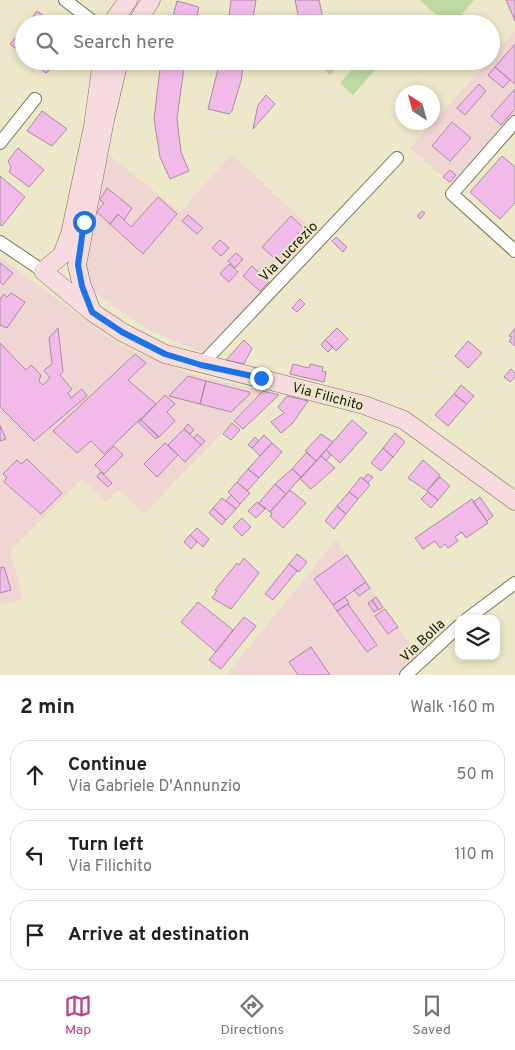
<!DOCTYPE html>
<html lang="en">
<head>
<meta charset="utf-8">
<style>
  body { margin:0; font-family:Overpass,sans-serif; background:#f2f2f2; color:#202124 }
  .controls { position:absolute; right:15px; bottom:15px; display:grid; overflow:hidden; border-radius:10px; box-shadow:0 2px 8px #0003 }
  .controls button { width:45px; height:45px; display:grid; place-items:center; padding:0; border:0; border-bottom:1px solid #e0e0e0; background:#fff; color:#202124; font:25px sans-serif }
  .compass { position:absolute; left:395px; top:85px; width:45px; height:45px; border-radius:50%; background:#fff; box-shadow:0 2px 8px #0003; rotate:324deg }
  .stop { position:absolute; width:15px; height:15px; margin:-11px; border:4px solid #1a73e8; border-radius:50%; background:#fff }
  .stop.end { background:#1a73e8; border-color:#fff; box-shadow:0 1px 5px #0008 }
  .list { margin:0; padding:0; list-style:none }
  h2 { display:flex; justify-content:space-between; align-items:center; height:65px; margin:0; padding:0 20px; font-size:21px }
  h2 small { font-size:16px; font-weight:400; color:#757577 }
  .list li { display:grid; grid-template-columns:32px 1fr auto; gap:15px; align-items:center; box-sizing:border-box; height:70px; margin:0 10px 10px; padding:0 10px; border:1px solid #e0e0e0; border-radius:20px }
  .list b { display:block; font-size:19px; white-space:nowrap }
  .list p { margin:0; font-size:16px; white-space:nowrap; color:#757577 }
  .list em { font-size:16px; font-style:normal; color:#757577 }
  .icon { flex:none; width:28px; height:28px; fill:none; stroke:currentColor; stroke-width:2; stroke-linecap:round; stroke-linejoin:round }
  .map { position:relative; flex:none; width:515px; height:675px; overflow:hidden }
  .search { position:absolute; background:#fff; box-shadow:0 2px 8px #0003; left:15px; right:15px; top:15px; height:55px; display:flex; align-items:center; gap:12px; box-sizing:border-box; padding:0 18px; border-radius:28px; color:#757577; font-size:19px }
  .sheet { height:305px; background:#fff }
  nav { display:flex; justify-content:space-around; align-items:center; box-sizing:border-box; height:70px; border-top:1px solid #e0e0e0; background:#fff; font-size:14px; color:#757577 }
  nav a { display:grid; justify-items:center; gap:2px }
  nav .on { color:#bf3e88 }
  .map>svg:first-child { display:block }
</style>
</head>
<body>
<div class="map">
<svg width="515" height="675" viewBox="0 0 515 675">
  <rect width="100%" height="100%" fill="#ede8c9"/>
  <!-- industrial -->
  <path fill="#f0d6d2" d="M 515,31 L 515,115 L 452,185 L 410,148 L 488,61 L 491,61 L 491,57 Z
    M 108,154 L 180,212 L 232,154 L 316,233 L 205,354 L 151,331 L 88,288 L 83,262 Z
    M 0,257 L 108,337 L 136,352 L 188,373 L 262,391 L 144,514 L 119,490 L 106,502 L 82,479 L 10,551 L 23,599 L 0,605 Z
    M 336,540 L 418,655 L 396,675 L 226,675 Z"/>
  <!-- green -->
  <path fill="#bed9a3" d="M 420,0 L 474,0 L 453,24 L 446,24 Z
    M 321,61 L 342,61 L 330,75 L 318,64 Z
    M 360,61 L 368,61 L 376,69 L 353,95 L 340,83 Z"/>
  <!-- building -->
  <path fill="#f2bae8" stroke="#a68da1" d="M 231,0 L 256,0 L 252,24 L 228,24 Z
    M 295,0 L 319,0 L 323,18 L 300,24 Z
    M 506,0 L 515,0 L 515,21 Z
    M 177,1 L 199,7 L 195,24 L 171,24 Z
    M 37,11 L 55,24 L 27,24 Z
    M 24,28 L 24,55 L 10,44 Z
    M 515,44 L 515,84 L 495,67 Z
    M 31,61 L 54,61 L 57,64 L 46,73 Z
    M 161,61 L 185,61 L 177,118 L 181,152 L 189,171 L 170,179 L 160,157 L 154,119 Z
    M 220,61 L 244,61 L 241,81 L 232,111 L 229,114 L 208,109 Z
    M 495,67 L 510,80 L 503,88 L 488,75 Z
    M 479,84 L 486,91 L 465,115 L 457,108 Z
    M 515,89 L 515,109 L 501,125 L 491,116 Z
    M 266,95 L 275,104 L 253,129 L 258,105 Z
    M 42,111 L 67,129 L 52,146 L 27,131 Z
    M 452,122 L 471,138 L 450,161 L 432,146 Z
    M 18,148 L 44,170 L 29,187 L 9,172 L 11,167 L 8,161 Z
    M 502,156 L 515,167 L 515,203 L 500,219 L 470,192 Z
    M 450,170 L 456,175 L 450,182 L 443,177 Z
    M 0,176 L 25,197 L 2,226 L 0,225 Z
    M 107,188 L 132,208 L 124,220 L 118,214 L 110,224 L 97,212 L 104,203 L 100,200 Z
    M 158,197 L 177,214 L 143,254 L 110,224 L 118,214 L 131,227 Z
    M 422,211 L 425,213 L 420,219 L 417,216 Z
    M 188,215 L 203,228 L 197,234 L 182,221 Z
    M 291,216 L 308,232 L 280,263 L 262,247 Z
    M 336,237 L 347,247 L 343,252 L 332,241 Z
    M 220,240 L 229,248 L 221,256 L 212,248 Z
    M 236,253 L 243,259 L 235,268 L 228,261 Z
    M 0,263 L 13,273 L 3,285 L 0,282 Z
    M 229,264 L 238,272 L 229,282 L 220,274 Z
    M 252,266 L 269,282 L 260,291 L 243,276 Z
    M 11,293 L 25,302 L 7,328 L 0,325 L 0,299 L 4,294 L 7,297 Z
    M 300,299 L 305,304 L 297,312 L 292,308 Z
    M 58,328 L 63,372 L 60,375 L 72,389 L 68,393 L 71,398 L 82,389 L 87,396 L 34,441 L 0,407 L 0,343 L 26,370 L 31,365 L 41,375 L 39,381 L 43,385 L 50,378 L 44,370 L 52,364 L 49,338 Z
    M 337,328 L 348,339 L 336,351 L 325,340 Z
    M 515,328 L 515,346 L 509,341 L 512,337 L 509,336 Z
    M 244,340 L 252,348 L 244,364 L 226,360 Z
    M 325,340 L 333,347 L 328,352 L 321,345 Z
    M 468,341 L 482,353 L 468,368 L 455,356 Z
    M 135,354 L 146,363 L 128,380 L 156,404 L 104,454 L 91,441 L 77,453 L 53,431 Z
    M 293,364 L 309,368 L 310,364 L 323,367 L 322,371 L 326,372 L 324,382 L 290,374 Z
    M 511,369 L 515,373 L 515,377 L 510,382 L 504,377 Z
    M 188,376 L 206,381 L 200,404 L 169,396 Z
    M 206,381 L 249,392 L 250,394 L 231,412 L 200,404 Z
    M 461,385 L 474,396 L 467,404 L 454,394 Z
    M 263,391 L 279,395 L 243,429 L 234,421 Z
    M 454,394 L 467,404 L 448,426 L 435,415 Z
    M 165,395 L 175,404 L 167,412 L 175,421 L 159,437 L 141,420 Z
    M 287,396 L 308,401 L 292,424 L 281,433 L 271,422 L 284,413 L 278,407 Z
    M 141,420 L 158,437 L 156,439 L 138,422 Z
    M 352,420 L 367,433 L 340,463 L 326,450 Z
    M 232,423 L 240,430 L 231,440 L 223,434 Z
    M 188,424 L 194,430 L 190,434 L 184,429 Z
    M 0,425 L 6,439 L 0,441 Z
    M 184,429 L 201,445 L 185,462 L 168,445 Z
    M 395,433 L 405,442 L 393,457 L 383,448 Z
    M 197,434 L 205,441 L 201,445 L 194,438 Z
    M 321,434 L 333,442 L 316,461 L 305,451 Z
    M 264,435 L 272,443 L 260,456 L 252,448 Z
    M 255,437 L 259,441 L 252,448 L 248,445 Z
    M 165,443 L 178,455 L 157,477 L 144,464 Z
    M 272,443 L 282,452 L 259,478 L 248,469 Z
    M 114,446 L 123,455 L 104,474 L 95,465 Z
    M 383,448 L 393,457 L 381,471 L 371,463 Z
    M 326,450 L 331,455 L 326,461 L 321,456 Z
    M 307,452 L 316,461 L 301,477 L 292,469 Z
    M 321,456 L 335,468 L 311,489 L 300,479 Z
    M 27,459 L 62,493 L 41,514 L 4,482 L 7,477 L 3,474 L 17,460 L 21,464 Z
    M 423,460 L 440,475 L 427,491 L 408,478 Z
    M 248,469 L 259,478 L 247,491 L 237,482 Z
    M 292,469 L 301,477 L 286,494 L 275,484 Z
    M 101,472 L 112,483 L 108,487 L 97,477 Z
    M 368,474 L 373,477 L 368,483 L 363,479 Z
    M 361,477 L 370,485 L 358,499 L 349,492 Z
    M 440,477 L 450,486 L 438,500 L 427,491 Z
    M 237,482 L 250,493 L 240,504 L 228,492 Z
    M 275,484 L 286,494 L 270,512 L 259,503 Z
    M 290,490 L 306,503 L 283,528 L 270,516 L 272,514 L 270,512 Z
    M 349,492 L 358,499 L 346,514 L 337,506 Z
    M 428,492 L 438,500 L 431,508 L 421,499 Z
    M 231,495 L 240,504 L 236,509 L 226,501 Z
    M 480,497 L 493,516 L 487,521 L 473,502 Z
    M 222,498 L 236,509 L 226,520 L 213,508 Z
    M 472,499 L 488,523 L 466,538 L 462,532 L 455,537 L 458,541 L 448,548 L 445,544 L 440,548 L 435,541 L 423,549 L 415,538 Z
    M 257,502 L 265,509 L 256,518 L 248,511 Z
    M 337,506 L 346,514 L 334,529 L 325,521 Z
    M 213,508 L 226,520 L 222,525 L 209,513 Z
    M 242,518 L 251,527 L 242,536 L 233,527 Z
    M 197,528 L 209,539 L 203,547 L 190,535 Z
    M 190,535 L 197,542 L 191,549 L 184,542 Z
    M 297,554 L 307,562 L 299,572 L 289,564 Z
    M 347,555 L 366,582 L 333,605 L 314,579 Z
    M 244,558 L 259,573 L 231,609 L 212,598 L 217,591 L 215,590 L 237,563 L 239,565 Z
    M 289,564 L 297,571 L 273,600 L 265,594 Z
    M 4,567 L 11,590 L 0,593 L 0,568 Z
    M 366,582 L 370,588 L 359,596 L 354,590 Z
    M 345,597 L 349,603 L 337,611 L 333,605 Z
    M 376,597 L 383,607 L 379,610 L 372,600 Z
    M 372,600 L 378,609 L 374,612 L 368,603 Z
    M 198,602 L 233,630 L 216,652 L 181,622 Z
    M 348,604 L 377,645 L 367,652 L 337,611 Z
    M 385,609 L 398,627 L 388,634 L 375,616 Z
    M 244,617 L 256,626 L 221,669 L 209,660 Z
    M 311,647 L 330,675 L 298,675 L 289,662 Z"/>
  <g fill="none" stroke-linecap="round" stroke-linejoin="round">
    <!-- street casing -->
    <g stroke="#787357" stroke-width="14">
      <path id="street" d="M 65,0 L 96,24
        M 515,122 L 452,194 L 515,251
        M 0,143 L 35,99
        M 0,242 L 43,271
        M 201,365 L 397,158
        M 467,619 L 515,583
        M 406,675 L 459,626"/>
    </g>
    <!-- secondary casing -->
    <g stroke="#787357" stroke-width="19">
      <path id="secondary" d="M 114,20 L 128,0
        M 136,24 L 151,0
        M 102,61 L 93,126 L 70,234 L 62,255 L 43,271 L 92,312 L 122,332 L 165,354 L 364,405 L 404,420 L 515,501
        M 91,309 L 82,286 L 77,265 L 105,120 L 119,61"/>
    </g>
    <!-- street -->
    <use href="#street" stroke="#fff" stroke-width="12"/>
    <!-- secondary -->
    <use href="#secondary" stroke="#f8dbde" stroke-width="18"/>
  </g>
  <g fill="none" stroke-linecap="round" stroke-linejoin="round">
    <!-- route -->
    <path stroke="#1a73e8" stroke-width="6" d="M 84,222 L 78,265 L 82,286 L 92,312 L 122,332 L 165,354 L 201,365 L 261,378"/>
  </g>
  <g text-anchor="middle" stroke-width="4.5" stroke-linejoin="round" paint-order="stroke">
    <!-- street labels -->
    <g font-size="14" fill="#1a180d" stroke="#ede8c9">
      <text transform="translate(288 251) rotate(-46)" y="5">Via Lucrezio</text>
      <text transform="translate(328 396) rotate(15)" y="5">Via Filichito</text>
      <text transform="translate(422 640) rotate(-43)" y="5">Via Bolla</text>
    </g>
  </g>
</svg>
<div class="controls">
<button><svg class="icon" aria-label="layers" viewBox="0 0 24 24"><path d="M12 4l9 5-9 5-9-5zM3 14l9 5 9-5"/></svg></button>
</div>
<svg class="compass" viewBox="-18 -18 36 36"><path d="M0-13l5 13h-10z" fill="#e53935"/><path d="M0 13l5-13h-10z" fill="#757577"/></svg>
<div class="stop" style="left:84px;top:222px"></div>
<div class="stop end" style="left:261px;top:378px"></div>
<div class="search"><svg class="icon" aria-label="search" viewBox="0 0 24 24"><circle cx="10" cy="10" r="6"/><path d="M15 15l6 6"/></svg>Search here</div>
</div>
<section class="sheet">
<h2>2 min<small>Walk · 160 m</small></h2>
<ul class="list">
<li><svg class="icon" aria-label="ahead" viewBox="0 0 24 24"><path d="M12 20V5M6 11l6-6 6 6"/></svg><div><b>Continue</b><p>Via Gabriele D'Annunzio</p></div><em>50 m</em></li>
<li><svg class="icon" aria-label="left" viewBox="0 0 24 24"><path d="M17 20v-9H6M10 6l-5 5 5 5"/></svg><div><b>Turn left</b><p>Via Filichito</p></div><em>110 m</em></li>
<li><svg class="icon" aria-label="arrive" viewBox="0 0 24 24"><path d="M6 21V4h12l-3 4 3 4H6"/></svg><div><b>Arrive at destination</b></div></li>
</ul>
</section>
<nav>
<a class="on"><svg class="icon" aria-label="map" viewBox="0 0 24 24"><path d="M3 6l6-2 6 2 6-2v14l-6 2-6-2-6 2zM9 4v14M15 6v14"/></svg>Map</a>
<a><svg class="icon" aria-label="directions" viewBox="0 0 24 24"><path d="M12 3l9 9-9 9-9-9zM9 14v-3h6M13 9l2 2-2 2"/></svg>Directions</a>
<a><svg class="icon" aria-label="saved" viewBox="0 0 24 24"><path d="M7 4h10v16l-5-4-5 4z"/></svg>Saved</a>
</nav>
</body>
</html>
